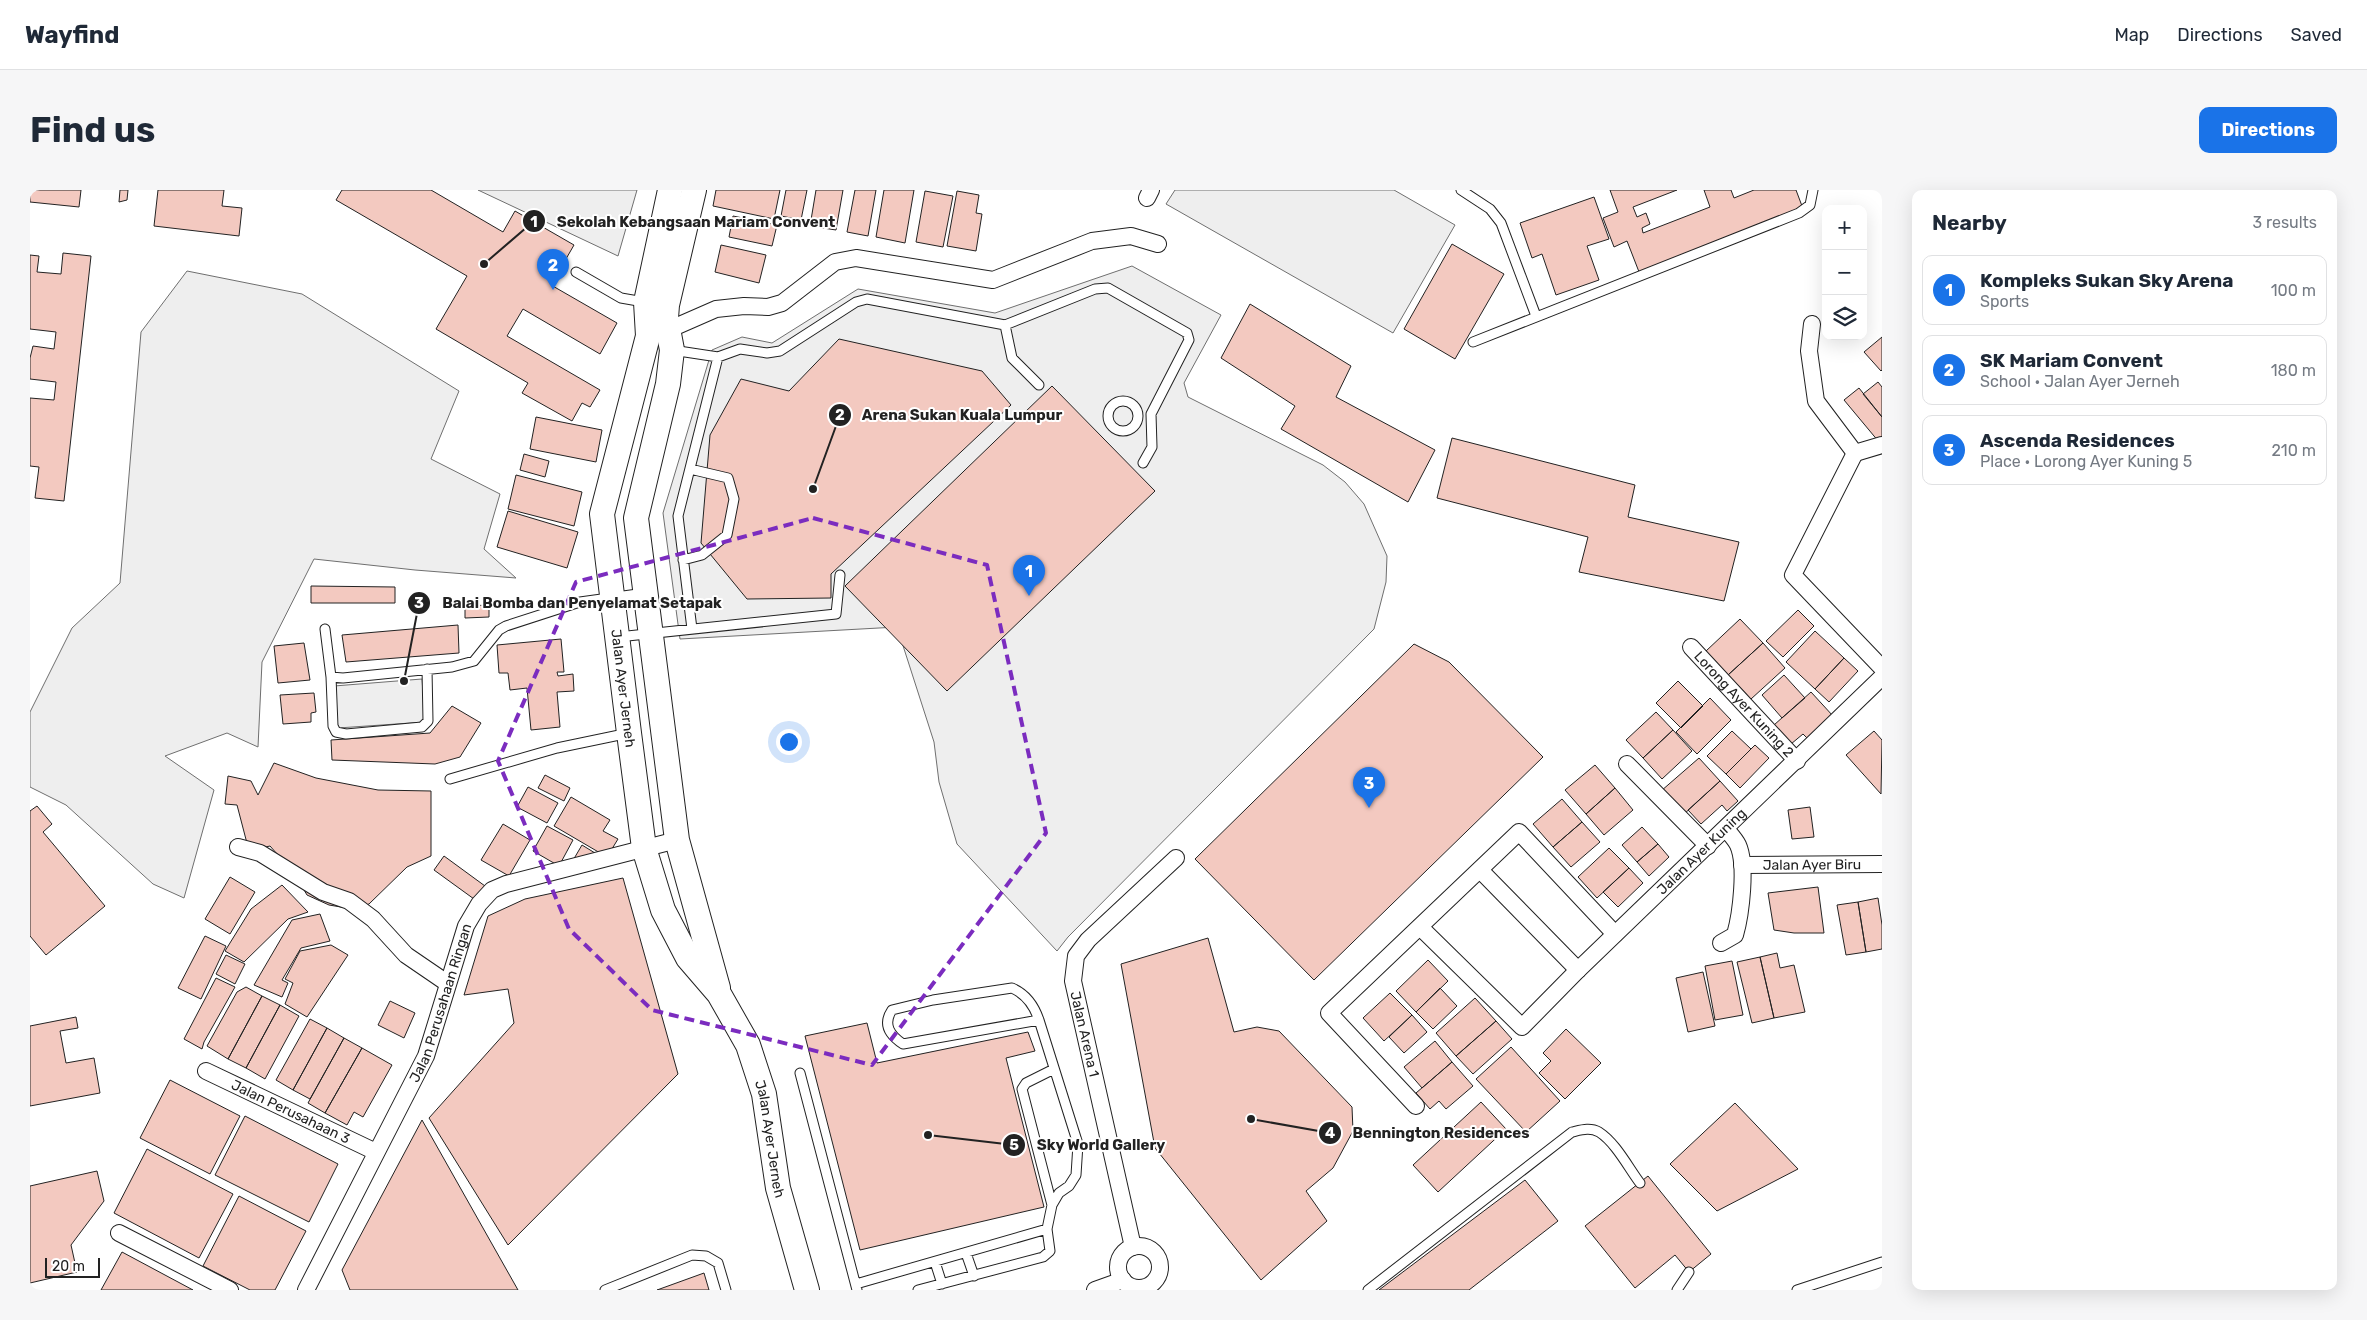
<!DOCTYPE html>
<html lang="en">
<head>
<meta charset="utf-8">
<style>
  body { margin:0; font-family:Rubik,sans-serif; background:#f6f6f7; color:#1f2937 }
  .controls { position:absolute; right:15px; top:15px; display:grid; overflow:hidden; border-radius:10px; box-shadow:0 5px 20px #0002 }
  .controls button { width:45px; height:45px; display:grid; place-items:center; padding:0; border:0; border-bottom:1px solid #e0e1e3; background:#fff; color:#1f2937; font:25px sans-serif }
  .scale { position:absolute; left:15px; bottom:12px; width:55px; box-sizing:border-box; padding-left:5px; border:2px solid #222; border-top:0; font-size:14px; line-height:18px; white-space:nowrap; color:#222; -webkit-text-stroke:4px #fff; paint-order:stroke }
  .you { position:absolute; left:758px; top:551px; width:18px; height:18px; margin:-12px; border:4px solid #fff; border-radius:50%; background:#1a73e8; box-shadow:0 0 0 8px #1a73e833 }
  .badge { display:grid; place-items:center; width:32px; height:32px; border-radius:50%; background:#1a73e8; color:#fff; font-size:16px; font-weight:700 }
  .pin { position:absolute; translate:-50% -41px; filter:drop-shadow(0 1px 2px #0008) }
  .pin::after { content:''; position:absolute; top:26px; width:18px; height:15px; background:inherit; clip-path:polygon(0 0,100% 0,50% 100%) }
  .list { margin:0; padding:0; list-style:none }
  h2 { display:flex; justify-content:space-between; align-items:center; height:65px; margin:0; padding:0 20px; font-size:21px }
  h2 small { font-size:16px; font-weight:400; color:#747a83 }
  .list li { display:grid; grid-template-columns:32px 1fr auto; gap:15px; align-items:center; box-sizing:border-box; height:70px; margin:0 10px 10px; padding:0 10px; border:1px solid #e0e1e3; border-radius:10px }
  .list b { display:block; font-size:19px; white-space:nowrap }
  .list p { margin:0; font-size:16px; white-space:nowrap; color:#747a83 }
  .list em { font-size:16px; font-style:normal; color:#747a83 }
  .icon { flex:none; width:28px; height:28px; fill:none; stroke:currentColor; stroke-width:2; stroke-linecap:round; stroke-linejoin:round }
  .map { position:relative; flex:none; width:1852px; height:1100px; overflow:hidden; border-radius:10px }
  header { display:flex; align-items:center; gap:30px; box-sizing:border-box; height:70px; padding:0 25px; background:#fff; border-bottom:1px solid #e0e1e3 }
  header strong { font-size:24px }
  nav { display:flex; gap:28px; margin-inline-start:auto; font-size:18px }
  .intro { display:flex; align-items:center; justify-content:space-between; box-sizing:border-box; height:120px; padding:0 30px }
  h1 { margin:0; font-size:35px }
  .button { padding:12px 22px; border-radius:10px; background:#1a73e8; color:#fff; font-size:18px; font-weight:700 }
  main { display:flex; gap:30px; padding:0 30px }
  aside { flex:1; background:#fff; border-radius:10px; box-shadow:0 5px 20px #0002 }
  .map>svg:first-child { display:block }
</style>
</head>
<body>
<header>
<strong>Wayfind</strong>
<nav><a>Map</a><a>Directions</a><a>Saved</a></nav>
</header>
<div class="intro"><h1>Find us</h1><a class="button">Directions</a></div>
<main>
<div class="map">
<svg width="1852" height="1100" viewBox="0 0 1852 1100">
  <rect width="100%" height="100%" fill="#fff"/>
  <!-- green -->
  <path fill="#eee" stroke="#6f6f6f" d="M 448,0 L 607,0 L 588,66 Z
    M 1145,0 L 1364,0 L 1425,35 L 1363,143 L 1136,14 Z
    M 1102,76 L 1191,125 L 1154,193 L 1158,207 L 1293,275 L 1315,292 L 1334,314 L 1357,366 L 1356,392 L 1344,439 L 1038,747 L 1027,761 L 927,654 L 909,592 L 904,552 L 867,437 L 650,449 L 633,323 L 682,160 L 712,147 L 742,153 L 828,99 L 965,123 Z
    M 157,81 L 272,104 L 429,201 L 401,269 L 470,304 L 454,359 L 486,388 L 385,380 L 284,369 L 232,472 L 228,557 L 197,543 L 135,566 L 184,600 L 154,708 L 123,694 L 36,615 L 0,597 L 0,522 L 42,438 L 90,393 L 111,142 Z
    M 392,489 L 395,532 L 308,538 L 304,496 Z"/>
  <!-- building -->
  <path fill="#f3c9c0" stroke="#222" d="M 0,0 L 51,0 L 49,17 L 0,12 Z
    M 90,0 L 98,0 L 97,10 L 89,12 Z
    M 128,0 L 194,0 L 192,16 L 212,18 L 209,46 L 124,36 Z
    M 312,0 L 401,0 L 473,42 L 485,21 L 544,55 L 521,95 L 587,133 L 570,164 L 493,119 L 477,146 L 570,200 L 560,217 L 552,213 L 542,231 L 492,203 L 498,193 L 406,139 L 437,86 L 306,10 Z
    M 686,0 L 750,0 L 744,29 L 683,16 Z
    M 756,0 L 777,0 L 771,30 L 751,26 Z
    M 786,0 L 813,0 L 806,40 L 780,36 Z
    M 825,0 L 846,0 L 838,46 L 817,42 Z
    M 854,0 L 884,0 L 875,53 L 846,47 Z
    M 1580,0 L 1647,0 L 1603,17 L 1607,27 L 1616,23 L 1620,34 L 1612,38 L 1613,43 L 1680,17 L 1674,0 L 1701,0 L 1704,8 L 1724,0 L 1766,0 L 1775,24 L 1611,87 L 1597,51 L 1584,57 L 1573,28 L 1588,22 Z
    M 895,1 L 923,6 L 913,57 L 886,52 Z
    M 927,1 L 949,5 L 946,23 L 952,24 L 946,61 L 917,56 Z
    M 1564,7 L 1579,49 L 1557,56 L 1569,90 L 1526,105 L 1512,64 L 1502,68 L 1490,33 Z
    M 703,26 L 747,35 L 742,56 L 699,47 Z
    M 1422,54 L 1474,84 L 1425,169 L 1374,139 Z
    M 691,55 L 736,65 L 729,93 L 685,82 Z
    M 33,63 L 61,66 L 34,311 L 5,308 L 9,277 L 0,276 L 0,208 L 24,210 L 26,192 L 0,189 L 0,168 L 3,156 L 24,159 L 26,142 L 0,139 L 0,65 L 9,66 L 7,82 L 31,84 Z
    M 1220,114 L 1321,176 L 1306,207 L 1405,260 L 1378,312 L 1251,239 L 1265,216 L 1191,168 Z
    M 1852,147 L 1852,180 L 1851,181 L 1834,162 Z
    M 809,149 L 952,181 L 981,215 L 801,384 L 801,408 L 717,409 L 671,353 L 680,245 L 711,189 L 759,201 Z
    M 1848,192 L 1852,197 L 1852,227 L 1833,204 Z
    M 1022,196 L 1125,301 L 917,501 L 815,396 Z
    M 1829,198 L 1852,227 L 1852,250 L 1849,252 L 1814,210 Z
    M 506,227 L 572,240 L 566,272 L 500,259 Z
    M 1422,248 L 1605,295 L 1598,327 L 1709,352 L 1694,411 L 1549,382 L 1558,347 L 1407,308 Z
    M 494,264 L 519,271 L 515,287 L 490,280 Z
    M 486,285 L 552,302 L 544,336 L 478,319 Z
    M 478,321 L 548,342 L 537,378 L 467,357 Z
    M 281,396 L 365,397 L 365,413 L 281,413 Z
    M 459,415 L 459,427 L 435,428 L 435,416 Z
    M 1768,420 L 1784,436 L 1753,467 L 1736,451 Z
    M 1710,429 L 1733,453 L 1698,485 L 1676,461 Z
    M 428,435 L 429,463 L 316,472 L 312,445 Z
    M 1785,441 L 1814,468 L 1785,499 L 1756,472 Z
    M 531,449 L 534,482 L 527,482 L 528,486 L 543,484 L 544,501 L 527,502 L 530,537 L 501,540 L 497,498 L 480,500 L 478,483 L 469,483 L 467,455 Z
    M 274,453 L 280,490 L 248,493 L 244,456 Z
    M 1733,453 L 1755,478 L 1721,509 L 1698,485 Z
    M 1384,454 L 1419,472 L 1513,567 L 1284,790 L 1165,669 Z
    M 1814,468 L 1828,481 L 1799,512 L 1785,499 Z
    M 1754,485 L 1775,508 L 1752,528 L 1732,505 Z
    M 1648,491 L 1673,516 L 1651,538 L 1626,513 Z
    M 1781,502 L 1803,526 L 1777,548 L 1773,544 L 1761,554 L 1744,535 Z
    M 284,503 L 286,522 L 281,523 L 281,532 L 253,534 L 250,505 Z
    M 1680,508 L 1701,530 L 1667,564 L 1646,542 Z
    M 422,516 L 451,533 L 430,567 L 405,574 L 302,570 L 301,550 L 400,543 Z
    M 1626,522 L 1643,540 L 1613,568 L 1596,550 Z
    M 1643,540 L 1662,561 L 1632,589 L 1613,568 Z
    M 1702,541 L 1721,559 L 1696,584 L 1677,566 Z
    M 1844,541 L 1852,550 L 1851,604 L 1816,565 Z
    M 1725,555 L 1739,568 L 1710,598 L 1696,584 Z
    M 1669,568 L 1690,591 L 1653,625 L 1631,601 Z
    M 244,573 L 286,588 L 348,600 L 401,601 L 401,666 L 377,677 L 339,714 L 323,719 L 299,715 L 277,705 L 264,683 L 240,656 L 219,661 L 207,615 L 195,614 L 198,586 L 221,591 L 228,605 Z
    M 1565,575 L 1585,598 L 1556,624 L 1535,600 Z
    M 515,585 L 540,598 L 534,611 L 508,598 Z
    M 1690,591 L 1708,611 L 1697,621 L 1692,615 L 1671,634 L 1658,620 Z
    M 498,597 L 528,613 L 517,633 L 487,617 Z
    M 1585,598 L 1603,620 L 1574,645 L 1556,624 Z
    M 541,607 L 580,630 L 573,641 L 588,649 L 577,667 L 524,636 Z
    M 1532,609 L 1552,632 L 1523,657 L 1503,634 Z
    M 7,616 L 22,634 L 13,642 L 75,716 L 16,765 L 0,746 L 0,621 Z
    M 1780,617 L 1784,647 L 1762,649 L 1758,620 Z
    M 1552,632 L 1570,652 L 1541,677 L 1523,657 Z
    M 473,634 L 500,650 L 479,686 L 451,670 Z
    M 517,636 L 543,650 L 529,676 L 503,661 Z
    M 1612,637 L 1628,654 L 1607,672 L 1592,655 Z
    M 1628,654 L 1639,667 L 1619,686 L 1607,672 Z
    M 552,655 L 565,663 L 554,680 L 542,672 Z
    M 1579,658 L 1599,678 L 1567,708 L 1548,687 Z
    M 414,666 L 455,696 L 444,709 L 404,680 Z
    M 1599,678 L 1613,693 L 1588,717 L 1573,702 Z
    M 200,687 L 225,702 L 200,744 L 175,729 Z
    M 593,688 L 648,884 L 478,1055 L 399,928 L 484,833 L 478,799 L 434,805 L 458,726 L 495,709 Z
    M 252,695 L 278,722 L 258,729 L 214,772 L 195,761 L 221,719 Z
    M 1788,697 L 1794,743 L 1764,743 L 1744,740 L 1738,703 Z
    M 1848,708 L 1852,735 L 1852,759 L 1836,762 L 1828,712 Z
    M 1828,712 L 1836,762 L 1816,765 L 1807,715 Z
    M 290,724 L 300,751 L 271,758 L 252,790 L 258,793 L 252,807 L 224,795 L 262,730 Z
    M 175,746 L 196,756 L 171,809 L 148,798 Z
    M 1178,748 L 1204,842 L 1227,837 L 1249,841 L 1322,917 L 1323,941 L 1303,978 L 1276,1001 L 1297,1031 L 1231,1090 L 1125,958 L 1091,774 Z
    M 301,755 L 318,765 L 277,827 L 255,814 L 263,793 L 255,789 L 270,761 Z
    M 1747,763 L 1750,778 L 1764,775 L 1775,822 L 1744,828 L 1730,767 Z
    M 196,765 L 215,774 L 205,794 L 186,784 Z
    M 1730,767 L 1744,828 L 1722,833 L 1707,772 Z
    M 1398,770 L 1418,791 L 1386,822 L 1366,801 Z
    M 1702,771 L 1713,825 L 1685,830 L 1675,776 Z
    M 1673,782 L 1685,836 L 1658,842 L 1646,788 Z
    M 186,788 L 205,797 L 174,852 L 172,859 L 154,849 Z
    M 216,797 L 232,806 L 198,869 L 177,856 L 207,802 Z
    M 1410,798 L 1427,816 L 1403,839 L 1386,822 Z
    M 1360,803 L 1382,825 L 1354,851 L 1333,828 Z
    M 232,806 L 250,815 L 216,878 L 198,869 Z
    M 1445,808 L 1466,831 L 1426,866 L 1406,843 Z
    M 360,811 L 385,823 L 374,848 L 348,835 Z
    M 250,815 L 269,826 L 235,889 L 216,878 Z
    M 1382,825 L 1397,842 L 1374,863 L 1359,847 Z
    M 46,827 L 48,838 L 30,841 L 36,873 L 64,868 L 70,903 L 0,916 L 0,836 Z
    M 280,829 L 297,838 L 263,900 L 246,890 Z
    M 1466,831 L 1482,849 L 1443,884 L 1426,866 Z
    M 837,833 L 847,873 L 998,842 L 1005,861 L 976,868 L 1014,1017 L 830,1060 L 775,846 Z
    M 297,838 L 314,848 L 280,909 L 263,900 Z
    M 1536,839 L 1571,873 L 1535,909 L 1509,883 L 1521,871 L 1513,863 Z
    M 314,848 L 332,858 L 295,923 L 278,913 Z
    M 1405,851 L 1422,872 L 1392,898 L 1374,877 Z
    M 1481,857 L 1530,911 L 1496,942 L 1446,889 Z
    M 332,858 L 362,875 L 333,927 L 324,922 L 317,935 L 295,923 Z
    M 1422,872 L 1443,896 L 1416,919 L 1409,911 L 1400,919 L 1386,903 Z
    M 140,890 L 210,926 L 180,984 L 110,948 Z
    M 1451,912 L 1476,939 L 1408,1002 L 1383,975 Z
    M 1705,913 L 1768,979 L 1687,1021 L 1640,974 Z
    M 215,926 L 308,974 L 279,1032 L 185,985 Z
    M 392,930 L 488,1100 L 320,1100 L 312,1080 Z
    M 117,959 L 203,1004 L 169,1068 L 84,1023 Z
    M 67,981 L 74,1011 L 41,1055 L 47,1082 L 0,1093 L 0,996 Z
    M 1618,986 L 1681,1064 L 1659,1082 L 1645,1065 L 1605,1098 L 1555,1036 Z
    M 1495,990 L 1528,1031 L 1439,1100 L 1349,1100 Z
    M 209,1006 L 276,1041 L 245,1100 L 220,1100 L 173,1076 Z
    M 92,1062 L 163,1100 L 71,1100 Z
    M 674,1083 L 679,1100 L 627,1100 Z"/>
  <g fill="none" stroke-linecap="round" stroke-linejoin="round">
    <!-- service casing -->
    <g stroke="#222" stroke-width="11">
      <path id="service" d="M 1431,0 L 1460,19 L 1471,33 L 1506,126
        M 546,82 L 591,108 L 614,112
        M 975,135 L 982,168 L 1009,195
        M 1443,152 L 1769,23 L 1780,15 L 1783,0
        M 642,160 L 688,167 L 710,159 L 737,163 L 750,161 L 826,112 L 837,109 L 975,135 L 1065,99 L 1078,98 L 1157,143 L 1159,150 L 1121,224 L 1122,257 L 1113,273
        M1078 226a15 15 0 1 1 30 0a15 15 0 1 1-30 0Z
        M 653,370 L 672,365 L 697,345 L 704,309 L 698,288 L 660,279
        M 295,439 L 301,487
        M 662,439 L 648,326 L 688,167
        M 588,447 L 806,424 L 810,385
        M 397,479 L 398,531 L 392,537 L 316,544 L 306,542 L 303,536 L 301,487 L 313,488 L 422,477 L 444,471 L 469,440 L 476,436 L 550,412 L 615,403
        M 420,589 L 527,558 L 599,543
        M 770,883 L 827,1100
        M 1022,1015 L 992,899 L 996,893 L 1024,879
        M 936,1063 L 944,1086
        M 905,1072 L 912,1094
        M 826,1094 L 1017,1039
        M 575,1100 L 662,1065 L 676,1066 L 688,1073 L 696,1100
        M 888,1100 L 1013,1067 L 1020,1061 L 1017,1039 L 1022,1015 L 1029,1003 L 1039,996 L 1046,985 L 1048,954 L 1009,830 C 1004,815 996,804 982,798 L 903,810 L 862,820 C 852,835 861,846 873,854 L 1009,830
        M 1338,1100 L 1542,942 C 1551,940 1560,937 1569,942 C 1586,953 1598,977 1610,993
        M 1647,1100 L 1659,1082
        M 1767,1100 L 1852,1072"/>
    </g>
    <!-- minor casing -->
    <g stroke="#222" stroke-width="18">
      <g id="minor">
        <path d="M 1117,8 L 1121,0"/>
        <path d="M 1782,134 L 1779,161 L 1786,211 L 1825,263 L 1852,255"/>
        <path d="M 638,140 L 686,119 L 714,116 L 738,117 L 752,113 L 805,72 L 826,68 L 963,90 L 1062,51 L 1101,46 L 1128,54"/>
        <path d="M 1825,263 L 1763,385 L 1852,478"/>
        <path id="s1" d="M 1661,457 L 1767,571"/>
        <path d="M 1597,574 L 1678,656"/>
        <path d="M 208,657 L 230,663 L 293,702 L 319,711 L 343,729 L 376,765 L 417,793"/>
        <path id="s2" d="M 1712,675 L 1852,674"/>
        <path d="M 1450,680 L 1548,780"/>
        <path id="s3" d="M 1390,737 L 1492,837 L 1548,780 L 1852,487"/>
        <path d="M 1691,753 L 1705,745 C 1711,724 1717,675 1708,655 C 1705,649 1700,644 1696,639"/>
        <path id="s4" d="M 176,881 L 346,962"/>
        <path d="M 1386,916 L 1299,823 L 1489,642 L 1585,744"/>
        <path d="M 89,1043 L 200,1100"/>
        <circle cx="1109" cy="1077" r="21"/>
        <path d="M 1103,1057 L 1043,791 L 1046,766 L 1058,750 L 1146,668"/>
        <path id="s5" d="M 276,1100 L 396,866 L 436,736 L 449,714 L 462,700 L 476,694 L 647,650"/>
        <path d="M 1065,1100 L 1093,1090"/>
      </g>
    </g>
    <!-- secondary casing -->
    <g stroke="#222" stroke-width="26">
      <g id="secondary">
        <path id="s6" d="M 640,0 L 616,112 L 618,146 L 572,324 L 599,543 L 614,658 L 633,720 L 658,768 L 689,804 L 718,855 L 734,904 L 748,998 L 777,1100"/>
        <path d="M 664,0 L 637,115 L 636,128 L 642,160 L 638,194 L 606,328 L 647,650 L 688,798"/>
      </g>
    </g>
    <!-- service -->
    <use href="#service" stroke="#fff" stroke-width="9"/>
    <!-- minor -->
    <use href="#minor" stroke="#fff" stroke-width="16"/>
    <!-- secondary -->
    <use href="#secondary" stroke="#fff" stroke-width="24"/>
  </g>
  <!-- marked area -->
  <path fill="none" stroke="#7b2cbf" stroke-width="4" stroke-dasharray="10 6" stroke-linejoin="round" d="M 783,328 L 957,375 L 1016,643 L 842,875 L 622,820 L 539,739 L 468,571 L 546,392 Z"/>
  <g text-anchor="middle" stroke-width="4" stroke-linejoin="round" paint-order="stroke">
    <!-- street labels -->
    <g font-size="14" fill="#222" stroke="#fff">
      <text dy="5" stroke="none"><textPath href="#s6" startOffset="508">Jalan Ayer Jerneh</textPath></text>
      <text dy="5" stroke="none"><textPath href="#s1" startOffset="78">Lorong Ayer Kuning 2</textPath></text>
      <text dy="5" stroke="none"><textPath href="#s3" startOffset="394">Jalan Ayer Kuning</textPath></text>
      <text dy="5" stroke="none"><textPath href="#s2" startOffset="70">Jalan Ayer Biru</textPath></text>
      <text dy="5" stroke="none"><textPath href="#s5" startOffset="318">Jalan Perusahaan Ringan</textPath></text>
      <text transform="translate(1055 844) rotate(77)" y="5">Jalan Arena 1</text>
      <text dy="5" stroke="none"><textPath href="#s4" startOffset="94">Jalan Perusahaan 3</textPath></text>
      <text dy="5" stroke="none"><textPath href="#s6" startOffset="991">Jalan Ayer Jerneh</textPath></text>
    </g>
  </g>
  <!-- callouts -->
  <path fill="none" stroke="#222" stroke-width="2" d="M454 74L504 31M783 299L810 225M374 491L389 413M1221 929L1300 943M898 945L984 955"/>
  <g fill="#222" stroke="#fff" stroke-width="2">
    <circle cx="454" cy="74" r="5"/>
    <circle cx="783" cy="299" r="5"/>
    <circle cx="374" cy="491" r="5"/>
    <circle cx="1221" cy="929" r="5"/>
    <circle cx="898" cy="945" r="5"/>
    <circle cx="504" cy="31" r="12"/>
    <circle cx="810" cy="225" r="12"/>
    <circle cx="389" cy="413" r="12"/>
    <circle cx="1300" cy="943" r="12"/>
    <circle cx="984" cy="955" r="12"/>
  </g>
  <g font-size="15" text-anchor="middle" font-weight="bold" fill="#fff">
    <text x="504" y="37">1</text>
    <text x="810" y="230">2</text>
    <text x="389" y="418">3</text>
    <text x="1300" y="948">4</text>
    <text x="984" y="960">5</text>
  </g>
  <g font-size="15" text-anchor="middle" font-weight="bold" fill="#222" stroke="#fff" stroke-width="4" stroke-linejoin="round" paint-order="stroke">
    <text x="666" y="37">Sekolah Kebangsaan Mariam Convent</text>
    <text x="932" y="230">Arena Sukan Kuala Lumpur</text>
    <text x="552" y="418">Balai Bomba dan Penyelamat Setapak</text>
    <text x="1411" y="948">Bennington Residences</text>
    <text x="1071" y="960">Sky World Gallery</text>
  </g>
</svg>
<div class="controls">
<button>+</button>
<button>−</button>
<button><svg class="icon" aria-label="layers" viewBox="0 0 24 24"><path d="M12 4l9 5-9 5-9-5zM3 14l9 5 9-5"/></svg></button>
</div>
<div class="scale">20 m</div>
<div class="you"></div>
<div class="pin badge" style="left:999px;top:406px">1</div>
<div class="pin badge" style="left:523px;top:100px">2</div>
<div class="pin badge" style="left:1339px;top:618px">3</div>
</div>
<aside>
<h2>Nearby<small>3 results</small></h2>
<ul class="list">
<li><span class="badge">1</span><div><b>Kompleks Sukan Sky Arena</b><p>Sports</p></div><em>100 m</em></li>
<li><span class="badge">2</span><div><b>SK Mariam Convent</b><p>School · Jalan Ayer Jerneh</p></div><em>180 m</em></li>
<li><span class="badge">3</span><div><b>Ascenda Residences</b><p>Place · Lorong Ayer Kuning 5</p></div><em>210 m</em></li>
</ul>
</aside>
</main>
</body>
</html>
